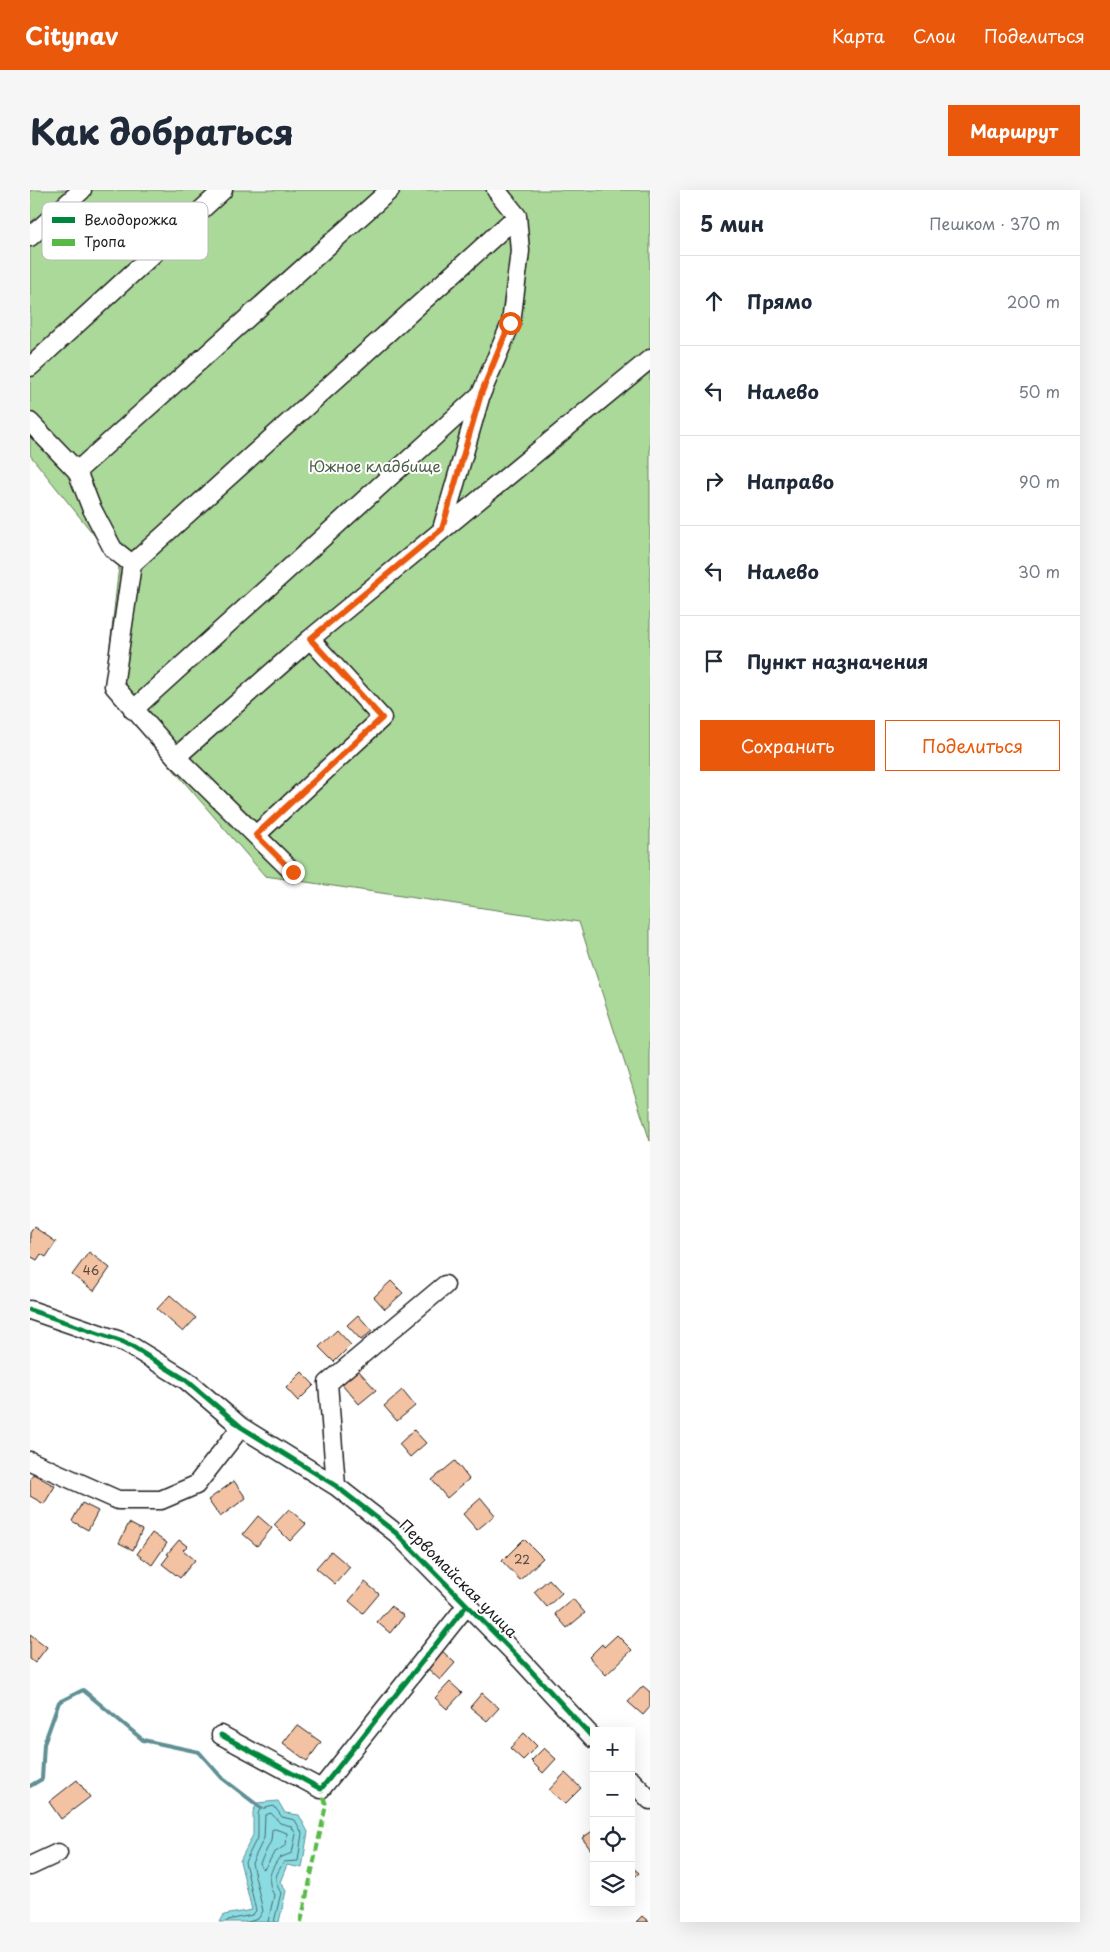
<!DOCTYPE html>
<html lang="ru">
<head>
<meta charset="utf-8">
<style>
  body { margin:0; font-family:"Playpen Sans",sans-serif; background:#f6f6f7; color:#1f2937 }
  .controls { position:absolute; right:15px; bottom:15px; display:grid; overflow:hidden; border-radius:0px; box-shadow:0 5px 20px #0002 }
  .controls button { width:45px; height:45px; display:grid; place-items:center; padding:0; border:0; border-bottom:1px solid #e0e1e3; background:#fff; color:#1f2937; font:25px sans-serif }
  .stop { position:absolute; width:15px; height:15px; margin:-11px; border:4px solid #ea580c; border-radius:50%; background:#fff }
  .stop.end { background:#ea580c; border-color:#fff; box-shadow:0 1px 5px #0008 }
  .list { margin:0; padding:0; list-style:none }
  h2 { display:flex; justify-content:space-between; align-items:center; height:65px; margin:0; padding:0 20px; font-size:21px }
  h2 small { font-size:16px; font-weight:400; color:#747a83 }
  .list li { display:grid; grid-template-columns:32px 1fr auto; gap:15px; align-items:center; box-sizing:border-box; height:90px; padding:0 20px; border-top:1px solid #e0e1e3 }
  .list b { display:block; font-size:19px; white-space:nowrap }
  .list em { font-size:16px; font-style:normal; color:#747a83 }
  .actions { display:flex; gap:10px; padding:15px 20px }
  .actions a { flex:1; padding:11px 0; border:1px solid #ea580c; border-radius:0px; text-align:center; font-size:18px; color:#ea580c }
  .actions .main { background:#ea580c; color:#fff }
  .icon { flex:none; width:28px; height:28px; fill:none; stroke:currentColor; stroke-width:2; stroke-linecap:round; stroke-linejoin:round }
  .map { position:relative; flex:none; width:620px; height:1732px; overflow:hidden; border-radius:0px }
  header { display:flex; align-items:center; gap:30px; box-sizing:border-box; height:70px; padding:0 25px; background:#ea580c; color:#fff }
  header strong { font-size:24px }
  nav { display:flex; gap:28px; margin-inline-start:auto; font-size:18px }
  .intro { display:flex; align-items:center; justify-content:space-between; box-sizing:border-box; height:120px; padding:0 30px }
  h1 { margin:0; font-size:35px }
  .button { padding:12px 22px; border-radius:0px; background:#ea580c; color:#fff; font-size:18px; font-weight:700 }
  main { display:flex; gap:30px; padding:0 30px }
  aside { flex:1; background:#fff; border-radius:0px; box-shadow:0 5px 20px #0002 }
  .map>svg:first-child { display:block }
</style>
</head>
<body>
<header>
<strong>Citynav</strong>
<nav><a>Карта</a><a>Слои</a><a>Поделиться</a></nav>
</header>
<div class="intro"><h1>Как добраться</h1><a class="button">Маршрут</a></div>
<main>
<div class="map">
<svg width="620" height="1732" viewBox="0 0 620 1732">
  <rect width="100%" height="100%" fill="#fff"/>
  <filter id="ink" filterUnits="userSpaceOnUse"><feTurbulence type="fractalNoise" baseFrequency=".02" numOctaves="2"/><feDisplacementMap in="SourceGraphic" scale="10" xChannelSelector="R" yChannelSelector="G"/><feConvolveMatrix kernelMatrix="1 2 1 2 8 2 1 2 1" color-interpolation-filters="sRGB"/></filter>
  <g filter="url(#ink)">
    <!-- green -->
    <path fill="#abd999" stroke="#647a5a" d="M 0,0 L 620,0 L 620,951 L 549,732 L 235,686 L 75,500 L 89,376 L 0,265 Z"/>
    <!-- water -->
    <path fill="#8bdce2" stroke="#5f8f93" d="M 248,1611 L 255,1623 L 269,1625 L 278,1642 L 272,1678 L 257,1675 L 250,1692 L 256,1701 L 249,1732 L 190,1732 L 194,1725 L 222,1720 L 210,1671 L 223,1645 L 223,1622 L 227,1613 Z"/>
    <g fill="none" stroke-linecap="round" stroke-linejoin="round">
      <!-- shore -->
      <path stroke="#48696b" stroke-width="1" d="M 245,1639 L 257,1643 L 256,1655 L 244,1663 L 235,1678 L 232,1679 L 230,1673 L 241,1651 L 242,1640 Z
        M 196,1732 L 198,1730 L 222,1725 L 226,1721 L 215,1672 L 228,1646 L 228,1624 L 230,1619 L 244,1616 L 252,1627 L 265,1630 L 272,1643 L 268,1671 L 254,1672 C 245,1686 243,1689 251,1703 L 244,1732
        M 218,1732 L 228,1729 L 233,1721 L 222,1673 L 234,1648 L 235,1625 L 241,1623 L 250,1633 L 261,1636 L 266,1644 L 262,1663 L 249,1668 C 240,1681 236,1690 244,1705 L 238,1732"/>
      <!-- stream -->
      <path stroke="#5f8f93" stroke-width="4" d="M 0,1596 L 12,1589 L 14,1554 L 29,1512 L 53,1500 L 113,1550 L 169,1562 L 192,1588 L 231,1618"/>
    </g>
    <!-- building -->
    <path fill="#f3c2a3" stroke="#1c1c1c" d="M 4,1037 L 26,1052 L 16,1067 L 11,1064 L 7,1070 L 0,1066 L 0,1043 Z
      M 59,1062 L 80,1078 L 64,1101 L 42,1085 Z
      M 361,1091 L 373,1103 L 355,1119 L 344,1107 Z
      M 140,1105 L 166,1128 L 153,1142 L 127,1119 Z
      M 328,1125 L 342,1141 L 331,1150 L 317,1135 Z
      M 307,1140 L 321,1155 L 304,1172 L 289,1157 Z
      M 328,1180 L 346,1200 L 329,1214 L 312,1194 Z
      M 272,1182 L 284,1195 L 268,1211 L 256,1198 Z
      M 372,1200 L 385,1216 L 367,1231 L 354,1216 Z
      M 384,1240 L 396,1253 L 380,1267 L 369,1254 Z
      M 425,1271 L 439,1289 L 417,1308 L 402,1290 Z
      M 3,1284 L 25,1296 L 14,1314 L 0,1306 L 0,1289 Z
      M 204,1291 L 216,1308 L 190,1327 L 178,1310 Z
      M 451,1308 L 465,1325 L 447,1340 L 433,1324 Z
      M 52,1313 L 68,1321 L 58,1340 L 42,1331 Z
      M 259,1319 L 276,1334 L 260,1351 L 244,1335 Z
      M 228,1326 L 242,1338 L 227,1356 L 213,1344 Z
      M 99,1333 L 112,1340 L 103,1360 L 89,1353 Z
      M 122,1343 L 137,1353 L 122,1375 L 107,1364 Z
      M 494,1349 L 513,1368 L 490,1390 L 472,1371 Z
      M 149,1350 L 157,1356 L 153,1360 L 165,1370 L 150,1388 L 132,1374 L 139,1365 L 137,1364 Z
      M 301,1361 L 320,1377 L 305,1394 L 286,1378 Z
      M 519,1389 L 532,1403 L 517,1417 L 504,1402 Z
      M 335,1392 L 349,1404 L 333,1423 L 319,1411 Z
      M 543,1409 L 555,1423 L 537,1438 L 525,1424 Z
      M 361,1416 L 374,1426 L 360,1443 L 347,1432 Z
      M 0,1444 L 17,1457 L 5,1473 L 0,1469 Z
      M 587,1445 L 602,1460 L 576,1485 L 559,1467 L 572,1454 L 574,1457 Z
      M 410,1459 L 425,1473 L 410,1490 L 395,1476 Z
      M 420,1492 L 432,1503 L 417,1519 L 405,1508 Z
      M 613,1496 L 620,1502 L 620,1517 L 613,1525 L 598,1512 Z
      M 452,1503 L 469,1518 L 457,1531 L 440,1517 Z
      M 267,1535 L 291,1552 L 277,1571 L 253,1553 Z
      M 494,1543 L 507,1556 L 493,1570 L 480,1558 Z
      M 514,1558 L 526,1569 L 513,1583 L 501,1571 Z
      M 535,1583 L 551,1598 L 535,1614 L 519,1600 Z
      M 47,1590 L 60,1607 L 31,1629 L 19,1612 Z
      M 564,1640 L 564,1664 L 552,1648 Z
      M 601,1676 L 609,1683 L 601,1691 Z
      M 612,1726 L 619,1732 L 606,1732 Z"/>
    <g fill="none" stroke-linecap="round" stroke-linejoin="round">
      <!-- minor casing -->
      <g stroke="#1c1c1c" stroke-width="21">
        <path id="minor" d="M 0,47 L 52,0
          M 0,177 L 193,0
          M 0,232 L 47,281 L 61,317 L 83,359 L 102,374 L 84,496 L 146,567 L 263,682
          M 47,281 L 360,0
          M 412,339 L 451,204 L 481,133 L 490,61 L 487,26 L 466,0
          M 102,374 L 487,26
          M 103,520 L 451,204
          M 146,567 L 280,449 L 620,169
          M 226,645 L 352,528 L 280,449
          M 0,1120 L 96,1153 L 156,1190 L 211,1237 L 306,1296 L 366,1343 L 492,1471 L 564,1549
          M 0,1271 L 88,1310 L 131,1310 L 166,1295 L 211,1237
          M 306,1296 L 298,1193 L 415,1095
          M 191,1545 L 291,1599 L 437,1415
          M 601,1590 L 620,1610
          M 0,1676 L 28,1663"/>
      </g>
      <!-- minor -->
      <use href="#minor" stroke="#fff" stroke-width="18"/>
      <!-- quiet -->
      <path stroke="#58b947" stroke-width="4" stroke-dasharray="8 4" stroke-linecap="butt" d="M 271,1732 L 296,1615 L 291,1599"/>
      <!-- cycleway casing -->
      <g stroke="#fff" stroke-width="8">
        <path id="cycleway" d="M 0,1120 L 96,1153 L 156,1190 L 211,1237 L 306,1296 L 366,1343 L 492,1471 L 564,1549
          M 191,1545 L 291,1599 L 437,1415"/>
      </g>
      <!-- cycleway -->
      <use href="#cycleway" stroke="#00873e" stroke-width="5"/>
    </g>
  </g>
  <g fill="none" stroke-linecap="round" stroke-linejoin="round" filter="url(#ink)">
    <!-- route -->
    <path stroke="#ea580c" stroke-width="6" d="M 263,682 L 226,645 L 352,528 L 280,449 L 412,339 L 451,204 L 480,133"/>
  </g>
  <g text-anchor="middle" stroke-width="4" stroke-linejoin="round" paint-order="stroke">
    <!-- number labels -->
    <g font-size="12" fill="#52463e">
      <text x="61" y="1085">46</text>
      <text x="492" y="1374">22</text>
    </g>
    <!-- park labels -->
    <g font-size="15" fill="#4e5e48" stroke="#fff">
      <text x="345" y="282">Южное кладбище</text>
    </g>
    <!-- street labels -->
    <g font-size="15" fill="#1c1c1c" stroke="#fff">
      <text transform="translate(428 1389) rotate(45)" y="5">Первомайская улица</text>
    </g>
  </g>
  <!-- legend -->
  <rect x="12" y="12" width="166" height="58" rx="8" fill="#fff" stroke="#bbb" stroke-width="1"/>
  <rect x="22" y="27" width="23" height="6" fill="#00873e"/>
  <rect x="22" y="49" width="23" height="7" fill="#58b947"/>
  <g font-size="14" fill="#1c1c1c">
    <text x="54" y="35">Велодорожка</text>
    <text x="54" y="57">Тропа</text>
  </g>
</svg>
<div class="controls">
<button>+</button>
<button>−</button>
<button><svg class="icon" aria-label="locate" viewBox="0 0 24 24"><circle cx="12" cy="12" r="6"/><path d="M12 2v4M12 18v4M2 12h4M18 12h4"/></svg></button>
<button><svg class="icon" aria-label="layers" viewBox="0 0 24 24"><path d="M12 4l9 5-9 5-9-5zM3 14l9 5 9-5"/></svg></button>
</div>
<div class="stop" style="left:480px;top:133px"></div>
<div class="stop end" style="left:263px;top:682px"></div>
</div>
<aside>
<h2>5 мин<small>Пешком · 370 m</small></h2>
<ul class="list">
<li><svg class="icon" aria-label="ahead" viewBox="0 0 24 24"><path d="M12 20V5M6 11l6-6 6 6"/></svg><div><b>Прямо</b></div><em>200 m</em></li>
<li><svg class="icon" aria-label="left" viewBox="0 0 24 24"><path d="M17 20v-9H6M10 6l-5 5 5 5"/></svg><div><b>Налево</b></div><em>50 m</em></li>
<li><svg class="icon" aria-label="right" viewBox="0 0 24 24"><path d="M7 20v-9h11M14 6l5 5-5 5"/></svg><div><b>Направо</b></div><em>90 m</em></li>
<li><svg class="icon" aria-label="left" viewBox="0 0 24 24"><path d="M17 20v-9H6M10 6l-5 5 5 5"/></svg><div><b>Налево</b></div><em>30 m</em></li>
<li><svg class="icon" aria-label="arrive" viewBox="0 0 24 24"><path d="M6 21V4h12l-3 4 3 4H6"/></svg><div><b>Пункт назначения</b></div></li>
</ul>
<div class="actions"><a class="main">Сохранить</a><a>Поделиться</a></div>
</aside>
</main>
</body>
</html>
